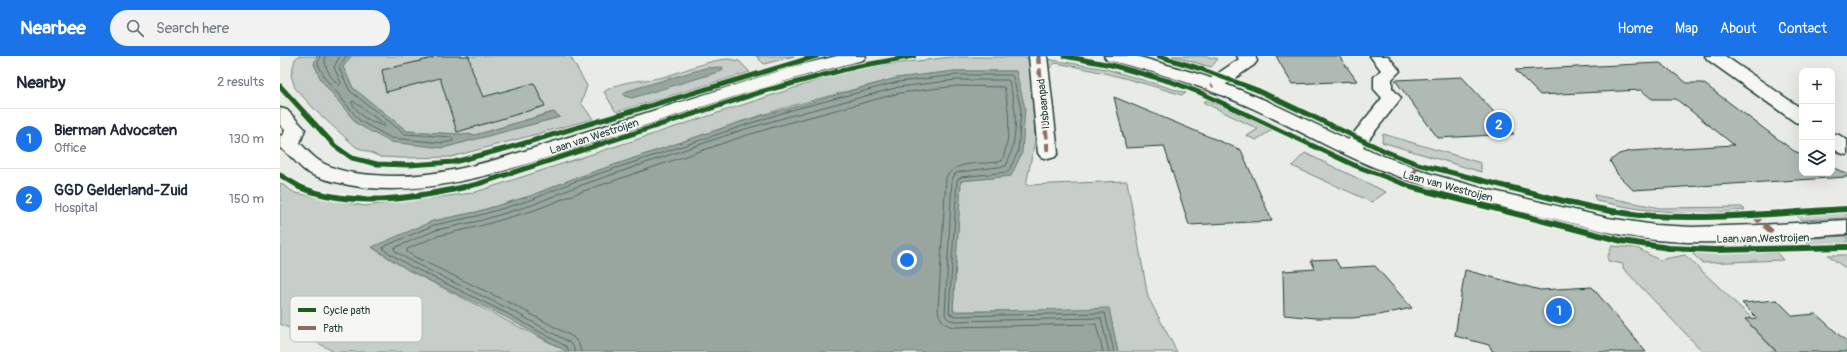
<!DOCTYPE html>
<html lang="en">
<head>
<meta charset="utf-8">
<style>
  body { margin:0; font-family:Pangolin,sans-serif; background:#f2f2f3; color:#1f2937 }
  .controls { position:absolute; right:12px; top:12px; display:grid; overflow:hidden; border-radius:8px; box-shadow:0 4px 16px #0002 }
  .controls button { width:36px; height:36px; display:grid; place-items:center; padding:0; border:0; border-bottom:1px solid #e0e1e3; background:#fff; color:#1f2937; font:20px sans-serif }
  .you { position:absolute; left:627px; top:204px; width:14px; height:14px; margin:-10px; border:3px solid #fff; border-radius:50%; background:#1a73e8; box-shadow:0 0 0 6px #1a73e833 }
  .badge { display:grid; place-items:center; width:26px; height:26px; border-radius:50%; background:#1a73e8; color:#fff; font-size:13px; font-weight:700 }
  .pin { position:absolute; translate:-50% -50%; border:2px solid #fff; box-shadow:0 1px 4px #0006 }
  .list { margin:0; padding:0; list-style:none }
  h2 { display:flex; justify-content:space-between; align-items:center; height:52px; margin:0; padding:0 16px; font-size:17px }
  h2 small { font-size:13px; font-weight:400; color:#747a83 }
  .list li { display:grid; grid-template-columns:26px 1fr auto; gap:12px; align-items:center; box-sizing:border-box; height:60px; padding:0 16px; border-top:1px solid #e0e1e3 }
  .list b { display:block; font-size:15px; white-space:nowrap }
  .list p { margin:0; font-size:13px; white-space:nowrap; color:#747a83 }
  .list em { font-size:13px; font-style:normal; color:#747a83 }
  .icon { flex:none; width:22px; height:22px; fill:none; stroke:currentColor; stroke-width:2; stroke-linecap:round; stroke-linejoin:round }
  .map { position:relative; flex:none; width:1567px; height:296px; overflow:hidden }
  header { display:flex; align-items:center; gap:24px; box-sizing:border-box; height:56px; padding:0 20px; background:#1a73e8; color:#fff }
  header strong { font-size:19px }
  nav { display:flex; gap:22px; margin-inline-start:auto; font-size:14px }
  .search { width:280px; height:36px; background:#f2f2f3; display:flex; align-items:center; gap:10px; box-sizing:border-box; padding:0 14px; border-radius:22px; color:#747a83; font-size:15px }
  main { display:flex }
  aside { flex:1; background:#fff }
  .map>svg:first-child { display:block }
</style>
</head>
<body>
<header>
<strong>Nearbee</strong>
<div class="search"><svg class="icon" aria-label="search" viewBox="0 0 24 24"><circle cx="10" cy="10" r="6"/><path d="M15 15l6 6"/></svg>Search here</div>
<nav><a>Home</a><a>Map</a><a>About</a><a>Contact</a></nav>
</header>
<main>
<aside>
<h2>Nearby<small>2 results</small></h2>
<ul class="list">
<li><span class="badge">1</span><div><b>Bierman Advocaten</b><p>Office</p></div><em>130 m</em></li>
<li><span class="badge">2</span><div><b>GGD Gelderland-Zuid</b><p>Hospital</p></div><em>150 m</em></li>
</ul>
</aside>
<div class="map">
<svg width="1567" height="296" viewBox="0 0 1567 296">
  <rect width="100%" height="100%" fill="#e9ebe7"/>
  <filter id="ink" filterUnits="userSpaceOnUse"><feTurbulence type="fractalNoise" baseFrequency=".025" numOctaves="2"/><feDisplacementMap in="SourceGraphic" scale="8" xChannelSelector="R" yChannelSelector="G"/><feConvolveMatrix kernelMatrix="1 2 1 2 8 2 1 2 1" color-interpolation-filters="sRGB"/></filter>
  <g filter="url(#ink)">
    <!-- green -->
    <path fill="#c7cec9" stroke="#73867e" d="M 18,0 L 37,0 L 34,8 L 77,68 L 163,91 L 280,61 L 273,56 L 195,79 L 127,75 L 73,32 L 63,11 L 71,0 L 290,0 L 307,30 L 301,47 L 313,63 L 171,101 L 122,102 L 101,101 L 76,91 L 36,55 L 15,32 L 11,19 L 15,3 Z
      M 476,0 L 514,0 L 484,8 Z
      M 892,0 L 925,0 L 938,3 L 931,11 Z
      M 672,1 L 747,1 L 752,16 L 755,84 L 746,129 L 847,125 L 868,241 L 897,296 L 838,296 L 829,255 L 673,255 L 681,125 L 731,120 L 735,15 L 675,15 L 617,22 L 507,51 L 460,66 L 290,124 L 250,140 L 196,156 L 153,165 L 93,192 L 128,214 L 288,296 L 54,296 L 26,280 L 0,268 L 0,127 L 15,137 L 85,150 L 193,137 L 548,21 L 585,11 Z
      M 449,3 L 459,5 L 470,16 L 336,56 L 324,36 C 343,23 362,26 383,21 C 405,15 427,4 449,3 Z
      M 766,3 L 826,13 L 906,37 L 902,39 C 860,26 819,14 775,7 L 768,14 Z
      M 927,44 L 992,74 L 976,84 L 967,80 L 978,73 L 923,46 Z
      M 1103,78 L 1201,107 L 1201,116 L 1102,86 Z
      M 1025,97 L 1106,136 L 1092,146 L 1012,110 Z
      M 1314,139 L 1380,152 L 1462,151 L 1465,154 L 1417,158 L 1359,153 L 1316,145 Z
      M 1567,157 L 1567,162 L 1521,164 L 1517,160 Z
      M 1567,180 L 1567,187 L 1530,188 L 1525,182 Z
      M 1332,190 L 1357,192 L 1379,204 L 1405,199 L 1477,267 L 1470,269 L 1496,296 L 1423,296 L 1343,212 L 1343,208 L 1328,205 L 1328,200 Z
      M 1412,197 L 1497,197 L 1503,204 L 1422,207 Z
      M 1548,199 L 1567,199 L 1567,212 L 1565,212 Z"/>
    <!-- water -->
    <path fill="#99a6a0" stroke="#687c75" d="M 37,0 L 71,0 L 63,11 L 73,32 L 127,75 L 195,79 L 274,56 L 280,61 L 163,92 L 110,86 L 77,68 L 41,24 L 34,8 Z
      M 443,11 L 442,15 L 352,42 L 344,40 L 344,37 L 347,35 L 425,12 Z
      M 675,15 L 736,15 L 745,52 L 742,97 L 731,120 L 681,125 L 673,256 L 829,252 L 838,296 L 288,296 L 227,262 L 128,214 L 92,191 L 153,165 L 196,156 L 250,140 L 290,124 L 460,66 L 617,22 Z"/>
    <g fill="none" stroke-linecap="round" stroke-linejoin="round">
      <!-- shore -->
      <path stroke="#50675f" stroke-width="1" d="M 40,0 L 38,8 L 45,22 L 80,65 L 111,82 L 163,87 L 173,85 L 172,81 L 125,78 L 70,35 L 59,12 L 66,0
        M 45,0 C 44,13 50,20 59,30 L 61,27 L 54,11 L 60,0
        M 73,45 L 104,68 L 104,71 L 83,61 L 72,48 Z
        M 289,296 L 287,291 L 228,258 L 130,210 L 104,194 L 103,191 L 154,169 L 197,160 L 251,144 L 291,127 L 508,55 L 618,26 L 676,19 L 731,19 L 733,21 L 741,53 L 738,96 L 728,116 L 681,121 L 677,124 L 669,257 L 674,260 L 825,257 L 834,296
        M 295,296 L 293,290 L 289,286 L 231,254 L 132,206 L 115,195 L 114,192 L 156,174 L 199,165 L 252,149 L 293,132 L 462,74 L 510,60 L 619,31 L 676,24 L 727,24 L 729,25 C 737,56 739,80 726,110 L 679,116 L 675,118 L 672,124 L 665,259 L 668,263 L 674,265 L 821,262 L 829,296
        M 301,296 L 299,288 L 293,281 L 234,249 L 135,201 L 127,196 L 127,193 L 157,180 L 200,170 L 255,154 L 295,138 L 464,80 L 511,66 L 620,37 L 676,30 L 724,31 C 730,56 731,80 722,105 C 703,110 679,102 666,121 L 658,254 C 660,264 664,269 674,271 L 816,268 L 823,296"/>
    </g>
    <!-- building -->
    <path fill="#b0bab5" stroke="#1f3d34" d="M 152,0 L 189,0 L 192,14 L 203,41 L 254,27 L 265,50 L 177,76 L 160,22 L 106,36 L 102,14 L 153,2 Z
      M 996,0 L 1059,0 L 1077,25 L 1012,28 Z
      M 1380,7 L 1407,27 L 1423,27 L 1514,95 L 1522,98 L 1522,117 L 1552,117 L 1552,111 L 1567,118 L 1567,121 L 1353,134 L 1338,119 L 1330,105 L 1339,98 L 1351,95 L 1454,89 L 1396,43 L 1372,43 L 1361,34 L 1260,39 L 1235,14 Z
      M 1182,21 L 1234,78 L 1158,82 L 1115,24 Z
      M 834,41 L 961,94 L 992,165 L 909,169 L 884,90 L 846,92 Z
      M 1055,203 L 1060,212 L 1095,210 L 1132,252 L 1098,259 L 1072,262 L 1036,262 L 1004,259 L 1003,215 L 1035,213 L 1031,204 Z
      M 1185,214 L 1260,234 L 1312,231 L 1366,296 L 1213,296 L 1209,289 L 1175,280 Z
      M 1497,244 L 1513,260 L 1536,258 L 1567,286 L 1567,296 L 1497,296 L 1465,263 L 1477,262 L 1462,247 Z"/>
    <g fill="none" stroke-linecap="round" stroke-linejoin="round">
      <!-- pedestrian casing -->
      <g stroke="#1f3d34" stroke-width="3">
        <path id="pedestrian" d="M 749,0 L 767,0 L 778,97 L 775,101 L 768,103 L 761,101 L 758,97 Z"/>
      </g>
      <!-- minor casing -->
      <g stroke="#1f3d34" stroke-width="3">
        <path id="minor" d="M 957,0 L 975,0 L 977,5 L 974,9 L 939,33 L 933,34 L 927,33 L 924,29 L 927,25 L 959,3 Z
          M 1090,0 L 1108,0 L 1120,15 L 1112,23 L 1112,32 L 1121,42 L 1078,97 L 1071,99 L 1064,97 L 1061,93 L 1102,42 L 1094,33 L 1094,21 L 1101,14 Z
          M 1425,0 L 1445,0 L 1522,53 L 1522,68 L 1515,66 L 1428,4 Z
          M 1552,77 L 1559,79 L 1567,84 L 1567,99 L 1560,97 L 1552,92 Z"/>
      </g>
      <!-- tertiary casing -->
      <g stroke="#1f3d34" stroke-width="3">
        <path id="tertiary" d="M 557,0 L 586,0 L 583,4 C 499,25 416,53 333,80 C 254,105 152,146 69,129 C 55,126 34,122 23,113 C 15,106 9,97 0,92 L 0,79 L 3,80 L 5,74 L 0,69 L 0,52 L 7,54 L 25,73 L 20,87 C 26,93 31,99 38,104 C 52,114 76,118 93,119 C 164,126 235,97 302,77 C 373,55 444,32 516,10 Z
          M 824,0 L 856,0 L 925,20 L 987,45 L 1098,98 L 1151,118 L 1205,133 L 1328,162 L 1375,169 L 1412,171 L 1478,169 L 1567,164 L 1567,178 C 1508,182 1448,189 1389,185 C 1346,183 1305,170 1263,160 C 1207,147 1150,134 1096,112 C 1054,95 1015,72 974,53 C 926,31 878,16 827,4 Z"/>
      </g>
      <!-- pedestrian -->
      <use href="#pedestrian" fill="#f6f6f2" fill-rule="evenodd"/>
      <!-- minor -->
      <use href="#minor" fill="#f6f6f2" fill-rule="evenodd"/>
      <!-- tertiary -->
      <use href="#tertiary" fill="#f6f6f2" fill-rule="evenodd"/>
      <!-- quiet-far1 -->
      <path stroke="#8d6e63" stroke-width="4.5" stroke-dasharray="8 4.5" stroke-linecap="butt" d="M 758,0 L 768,97
        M 921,37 L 933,29
        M 1127,130 L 1138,108"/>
      <!-- quiet -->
      <path stroke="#8d6e63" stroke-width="5.5" stroke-dasharray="11 5.5" stroke-linecap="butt" d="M 1472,158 L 1492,176"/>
      <!-- cycleway-far1 casing -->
      <g stroke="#f6f6f2" stroke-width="7">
        <path id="cycleway-far1" d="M 784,0 L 831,9 L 892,26 L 921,37 L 1076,110 L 1135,132
          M 879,0 L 921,13 L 977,34 L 1107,96 L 1138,108 L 1232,132
          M 0,30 L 55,90 L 72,102 L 97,108 L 129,109 L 174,106 L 228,92 L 537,0
          M 0,119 L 22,132
          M 180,132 L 198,128 L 484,35 L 574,11 L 634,0"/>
      </g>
      <!-- cycleway casing -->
      <g stroke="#f6f6f2" stroke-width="9">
        <path id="cycleway" d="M 19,131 C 72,152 131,143 185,131
          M 1131,131 L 1342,185 L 1389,192 L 1435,194 L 1567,191
          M 1228,131 C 1276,143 1324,157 1373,160 C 1436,164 1504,156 1567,153"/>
      </g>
      <!-- cycleway-far1 -->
      <use href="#cycleway-far1" stroke="#1b5e20" stroke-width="5"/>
      <!-- cycleway -->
      <use href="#cycleway" stroke="#1b5e20" stroke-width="6"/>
    </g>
  </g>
  <g text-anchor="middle" stroke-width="3" stroke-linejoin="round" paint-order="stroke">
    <!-- street labels -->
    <g font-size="11" fill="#1f3d34" stroke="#f6f6f2">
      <text transform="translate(763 48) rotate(-96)" y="4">IJsbaanpad</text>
      <text transform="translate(314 80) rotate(-18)" y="4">Laan van Westroijen</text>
      <text transform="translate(1168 130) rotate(15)" y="4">Laan van Westroijen</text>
      <text transform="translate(1483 182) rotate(-1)" y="4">Laan van Westroijen</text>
    </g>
  </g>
  <!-- legend -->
  <rect x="10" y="240" width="132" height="46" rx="6" fill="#f6f6f2" stroke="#b6beb9" stroke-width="1"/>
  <rect x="18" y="252" width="18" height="4" fill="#1b5e20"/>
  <rect x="18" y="270" width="18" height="4" fill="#8d6e63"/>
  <g font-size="11" fill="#1f3d34">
    <text x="43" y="258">Cycle path</text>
    <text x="43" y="276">Path</text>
  </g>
</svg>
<div class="controls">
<button>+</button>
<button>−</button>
<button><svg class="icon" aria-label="layers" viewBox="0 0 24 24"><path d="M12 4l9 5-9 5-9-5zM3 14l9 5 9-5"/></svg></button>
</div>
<div class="you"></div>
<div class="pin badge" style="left:1279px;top:255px">1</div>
<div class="pin badge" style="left:1219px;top:69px">2</div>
</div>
</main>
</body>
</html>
